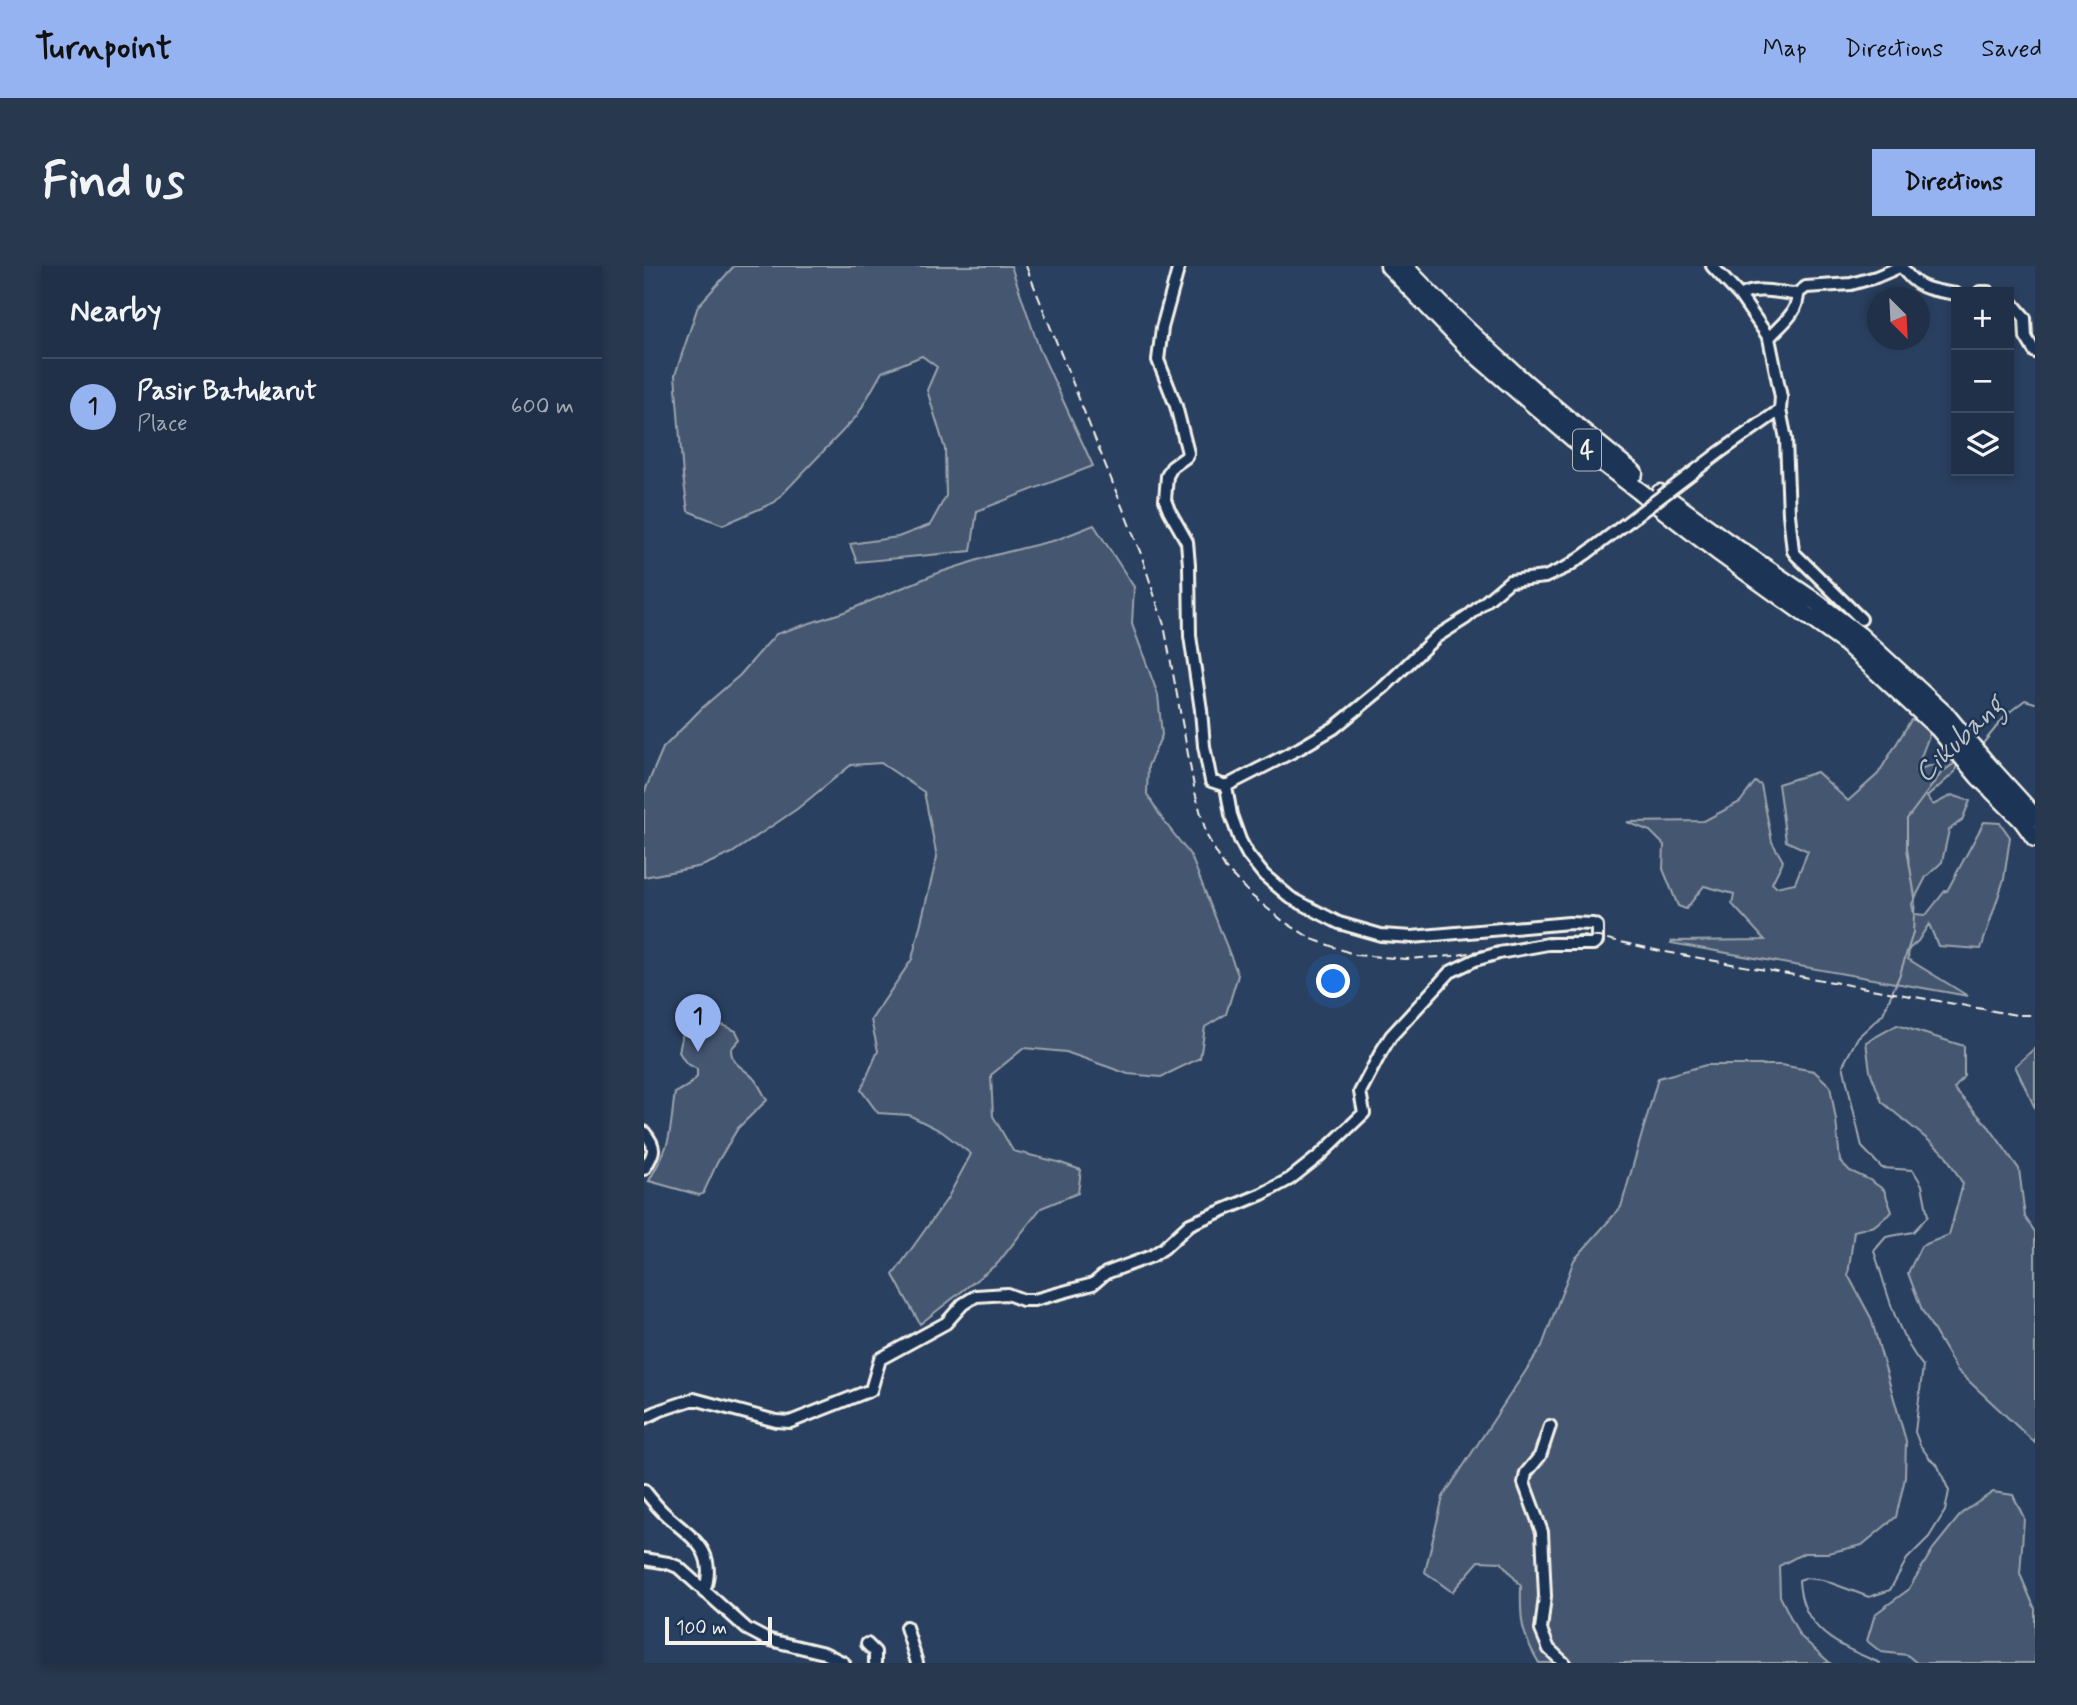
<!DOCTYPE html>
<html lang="en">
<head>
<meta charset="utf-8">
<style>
  body { margin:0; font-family:Mynerve,sans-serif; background:#28384f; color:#f1f3f6 }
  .controls { position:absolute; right:21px; top:21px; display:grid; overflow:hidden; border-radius:0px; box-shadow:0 4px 10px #0003 }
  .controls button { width:63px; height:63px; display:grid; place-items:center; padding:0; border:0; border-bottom:2px solid #3d4b60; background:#203048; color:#f1f3f6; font:35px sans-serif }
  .compass { position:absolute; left:1223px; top:21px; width:63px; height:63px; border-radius:50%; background:#203048; box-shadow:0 4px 10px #0003; rotate:156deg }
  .scale { position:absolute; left:21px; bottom:18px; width:107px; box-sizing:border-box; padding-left:7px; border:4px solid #f4f1e8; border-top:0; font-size:19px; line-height:24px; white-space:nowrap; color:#f4f1e8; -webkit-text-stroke:5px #1d3557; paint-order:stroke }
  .you { position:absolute; left:690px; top:716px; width:24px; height:24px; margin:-18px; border:5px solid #fff; border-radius:50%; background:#1a73e8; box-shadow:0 0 0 10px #1a73e833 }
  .badge { display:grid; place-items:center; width:46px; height:46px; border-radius:50%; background:#95b2f1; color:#111; font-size:23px; font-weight:700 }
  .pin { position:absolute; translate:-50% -58px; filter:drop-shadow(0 2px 4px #0008) }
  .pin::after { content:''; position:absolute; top:37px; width:24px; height:21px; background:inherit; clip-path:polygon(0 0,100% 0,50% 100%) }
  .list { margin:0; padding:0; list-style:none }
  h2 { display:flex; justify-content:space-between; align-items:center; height:91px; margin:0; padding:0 28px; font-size:30px }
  h2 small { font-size:23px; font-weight:400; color:#a2a9b4 }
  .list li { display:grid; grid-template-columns:46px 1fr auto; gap:21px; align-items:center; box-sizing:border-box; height:98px; padding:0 28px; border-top:2px solid #3d4b60 }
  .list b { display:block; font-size:26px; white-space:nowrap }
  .list p { margin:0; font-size:23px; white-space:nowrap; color:#a2a9b4 }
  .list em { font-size:23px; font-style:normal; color:#a2a9b4 }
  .icon { flex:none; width:38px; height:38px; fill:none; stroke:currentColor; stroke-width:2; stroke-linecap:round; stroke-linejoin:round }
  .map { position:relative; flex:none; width:1391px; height:1397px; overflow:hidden; border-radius:0px }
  header { display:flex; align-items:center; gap:42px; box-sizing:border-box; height:98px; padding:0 35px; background:#95b2f1; color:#111 }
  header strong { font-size:33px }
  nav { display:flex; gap:38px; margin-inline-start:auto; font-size:24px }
  .intro { display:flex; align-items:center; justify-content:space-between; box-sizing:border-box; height:168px; padding:0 42px }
  h1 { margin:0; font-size:49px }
  .button { padding:18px 32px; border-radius:0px; background:#95b2f1; color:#111; font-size:24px; font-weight:700 }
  main { display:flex; gap:42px; padding:0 42px }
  aside { flex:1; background:#203048; border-radius:0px; box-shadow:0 4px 10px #0003 }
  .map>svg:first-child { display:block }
</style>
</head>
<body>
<header>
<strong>Turnpoint</strong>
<nav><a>Map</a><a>Directions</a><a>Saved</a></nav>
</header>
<div class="intro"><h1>Find us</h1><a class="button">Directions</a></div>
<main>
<aside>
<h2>Nearby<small></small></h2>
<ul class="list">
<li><span class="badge">1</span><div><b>Pasir Batukarut</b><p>Place</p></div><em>600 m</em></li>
</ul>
</aside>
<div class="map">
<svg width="1391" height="1397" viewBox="0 0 1391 1397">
  <rect width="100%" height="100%" fill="#2a4060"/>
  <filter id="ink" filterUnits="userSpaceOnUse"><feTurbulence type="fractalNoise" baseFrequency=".0143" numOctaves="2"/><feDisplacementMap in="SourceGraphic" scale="14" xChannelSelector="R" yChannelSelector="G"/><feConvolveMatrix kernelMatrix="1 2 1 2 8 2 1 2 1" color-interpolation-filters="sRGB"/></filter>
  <g filter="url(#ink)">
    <!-- green -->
    <path fill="#445771" stroke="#9ca4ac" stroke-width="2" d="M 90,0 L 367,0 L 395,82 L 449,200 L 333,245 L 327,285 L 213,296 L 206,278 L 254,271 L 286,259 L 302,230 L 301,183 L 283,124 L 293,101 L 278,90 L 238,106 L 213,150 L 131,236 L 79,259 L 44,245 L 39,210 L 31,109 L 54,40 Z
      M 450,259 L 490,321 L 488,358 L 514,429 L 518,469 L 504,500 L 503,528 L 519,554 L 547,590 L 594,709 L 582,748 L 561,761 L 556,792 L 517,811 L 484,808 L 422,786 L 380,782 L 347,809 L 349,850 L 369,885 L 414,896 L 437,904 L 434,927 L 397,942 L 354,997 L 276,1058 L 249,1009 L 303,933 L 327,888 L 297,865 L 265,849 L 234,847 L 217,824 L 234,785 L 227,754 L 268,693 L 293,591 L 280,526 L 237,497 L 207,499 L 153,543 L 88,587 L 58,600 L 0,611 L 0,527 L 19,482 L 58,442 L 96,409 L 132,368 L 200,346 L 294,307 L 343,291 L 412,274 Z
      M 1280,453 L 1286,467 L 1272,504 L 1306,494 L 1313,498 L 1311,506 L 1283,531 L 1289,539 L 1308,529 L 1326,535 L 1318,554 L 1305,564 L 1298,596 L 1282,611 L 1268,638 L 1270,648 L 1282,649 L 1301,625 L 1303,625 L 1340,556 L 1356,557 L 1366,571 L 1360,613 L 1337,683 L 1294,680 L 1285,658 L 1274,675 L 1265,683 L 1264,693 L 1324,730 L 1027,677 L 1028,675 L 1121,674 L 1088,638 L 1090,628 L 1060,620 L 1042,643 L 1034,640 L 1019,603 L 1020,579 L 1006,565 L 983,556 L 1060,555 L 1096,536 L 1111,516 L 1117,519 L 1128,576 L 1139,595 L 1128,617 L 1132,621 L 1151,617 L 1164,585 L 1142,575 L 1134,518 L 1173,506 L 1204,535 L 1234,508 L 1267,454 Z
      M 55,751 C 65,755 67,763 79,759 L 92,765 L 96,773 L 87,783 C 87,800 102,802 111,814 C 116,820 119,828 123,834 L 94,862 L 73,897 L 59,928 L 55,929 L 5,915 C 11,903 19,891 23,878 C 28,862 28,844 31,827 L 44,820 L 53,811 L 53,803 L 42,797 L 35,786 L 39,766 Z
      M 1253,759 L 1320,780 L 1320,810 L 1310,823 L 1345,861 L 1375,903 L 1381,951 L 1391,966 L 1391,1177 L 1313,1104 L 1278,1044 L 1264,1007 L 1277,980 L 1305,969 L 1319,918 L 1301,888 L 1238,836 L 1226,805 L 1222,776 Z
      M 1391,782 L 1391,842 L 1371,800 Z
      M 1062,799 L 1137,799 L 1170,805 L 1186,820 L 1192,854 L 1196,895 L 1206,905 L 1226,914 L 1240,924 L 1248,946 L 1230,960 L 1210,965 L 1204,1009 L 1227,1052 L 1262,1175 L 1261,1212 L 1252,1251 L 1218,1279 L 1184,1287 L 1160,1287 L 1135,1300 L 1136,1330 L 1155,1369 L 1186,1397 L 895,1397 C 877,1367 876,1354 877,1320 L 857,1296 L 835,1295 L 808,1326 L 781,1306 L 799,1231 L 898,1080 L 930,994 L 977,941 L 1014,812 Z
      M 1349,1226 L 1369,1229 L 1380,1252 L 1376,1308 L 1391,1343 L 1391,1397 L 1273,1397 L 1263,1389 L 1237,1386 L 1223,1375 L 1231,1348 L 1264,1324 L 1289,1283 L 1318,1247 Z"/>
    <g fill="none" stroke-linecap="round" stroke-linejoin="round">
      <!-- stream -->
      <path stroke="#a1a8b0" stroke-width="2" d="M 1336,481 L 1363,448 L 1381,434 L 1391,437
        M 1236,1397 C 1196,1380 1157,1365 1155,1314 L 1161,1312 L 1179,1314 L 1225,1331 L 1246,1324 L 1263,1293 L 1285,1271 L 1301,1245 L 1305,1225 L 1293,1198 L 1286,1193 L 1276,1179 L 1271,1166 L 1279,1100 C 1252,1068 1243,1024 1230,985 L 1242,971 L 1269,966 L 1284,950 L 1278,919 L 1269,904 L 1238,902 L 1218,881 L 1199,799 L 1214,771 L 1239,748 L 1256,708 L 1269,667 L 1271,631 L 1263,583 L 1263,553 L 1298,506 L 1314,495"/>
      <!-- minor casing -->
      <g stroke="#f4f1e8" stroke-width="16">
        <path id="minor" d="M 535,0 L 518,62 L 514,94 L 532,140 L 544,187 L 542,191 L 528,201 L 523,210 L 521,234 L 525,244 L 543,276 L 545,299 L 546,370 L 557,444 L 560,480 L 567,515 L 582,520 L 656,482 L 690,462 L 740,421 L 792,371 L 822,352 L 866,315 L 901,311 L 923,301 L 943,287
          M 1068,0 L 1096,30 L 1125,72 L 1137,131 L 1136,144 L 1142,173 L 1145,248 L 1149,285 L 1152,289 L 1217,353
          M 1257,0 C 1272,23 1286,24 1312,28
          M 1336,26 L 1344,26
          M 1096,30 C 1113,20 1130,26 1149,28 L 1154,27 L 1162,21 L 1207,18 L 1232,11 L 1258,0
          M 1365,33 L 1381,52 L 1382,71 L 1391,86
          M 1125,72 C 1137,58 1154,48 1154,27
          M 1076,186 L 1136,144
          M 0,866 C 13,881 11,887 0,903
          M 0,1152 L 17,1144 L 50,1133 L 132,1155 L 146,1156 L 227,1124 L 236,1093 L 302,1057 L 319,1038 L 332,1030 L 363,1028 L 379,1034 L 390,1034 L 449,1018 L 462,1007 L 508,990 L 520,982 L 546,958 L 618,928 L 646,913 L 675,890 L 720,847 L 716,826 L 737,786 L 747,770 L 806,706 L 831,694 L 855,687 L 904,678 L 949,678 L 953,675 L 953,660 L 949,658 L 925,657 L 768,671 L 737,669 L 695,657 L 647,632 L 620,609 L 604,589 L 596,574 L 587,549 L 582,520
          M 906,1160 L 896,1190 L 882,1207 L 880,1217 L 898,1266 L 901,1330 L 897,1364 L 905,1383 L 920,1397
          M 0,1224 C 7,1233 14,1242 22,1249 C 49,1273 74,1285 60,1326
          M 0,1293 L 24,1297 L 34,1301 L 103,1363 L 122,1373 L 180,1387 L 200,1397
          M 262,1361 L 273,1397
          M 223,1378 L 231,1386 L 231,1397"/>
      </g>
      <!-- highway casing -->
      <g stroke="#f4f1e8" stroke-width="21">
        <path id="highway" d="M 745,0 L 825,83 L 946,187 L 1073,285 L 1203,378 L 1294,462 L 1334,510 L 1378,554 L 1391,572
          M 760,0 C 830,76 909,142 990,207
          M 1016,227 L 1082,275 L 1172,336 L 1215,369 L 1303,450 L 1342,497 L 1391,551"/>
      </g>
      <!-- minor -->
      <use href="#minor" stroke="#1d3557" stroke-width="10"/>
      <!-- highway -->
      <use href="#highway" stroke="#1d3557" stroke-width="16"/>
      <!-- rail -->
      <path stroke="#f4f1e8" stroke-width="2" stroke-dasharray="10 5" stroke-linecap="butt" d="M 382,0 L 497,288 L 520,359 L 551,526 L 563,570 L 581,602 L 608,630 L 639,655 L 668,673 L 712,689 L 762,693 L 809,690 L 897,673 L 936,670 L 955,671 L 1016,685 L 1372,749 L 1391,749"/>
      <!-- minor-bridge casing -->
      <g stroke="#f4f1e8" stroke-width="16" stroke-linecap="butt">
        <path id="minor-bridge" d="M 943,287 L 1076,186"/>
      </g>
      <!-- minor-bridge -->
      <use href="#minor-bridge" stroke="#1d3557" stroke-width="10"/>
    </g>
  </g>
  <g text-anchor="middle" stroke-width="5" stroke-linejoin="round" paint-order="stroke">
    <!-- shield labels -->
    <rect fill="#1d3557" stroke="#b4b9bc" stroke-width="2" x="929" y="163.5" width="28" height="41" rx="5"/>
    <g font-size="24" font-weight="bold" fill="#f4f1e8">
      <text x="943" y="192">4</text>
    </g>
    <!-- water labels -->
    <g font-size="28" font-style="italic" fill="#bdc1c2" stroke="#1d3557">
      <text transform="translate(1314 472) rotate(-44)" y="10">Cikubang</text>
    </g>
  </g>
</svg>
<div class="controls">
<button>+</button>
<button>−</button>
<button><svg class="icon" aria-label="layers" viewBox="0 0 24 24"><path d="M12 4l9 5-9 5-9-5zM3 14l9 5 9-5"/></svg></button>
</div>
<svg class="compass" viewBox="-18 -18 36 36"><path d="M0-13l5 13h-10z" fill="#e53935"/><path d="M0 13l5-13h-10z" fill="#a2a9b4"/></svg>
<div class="scale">100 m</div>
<div class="you"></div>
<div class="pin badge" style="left:54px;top:786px">1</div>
</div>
</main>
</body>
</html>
